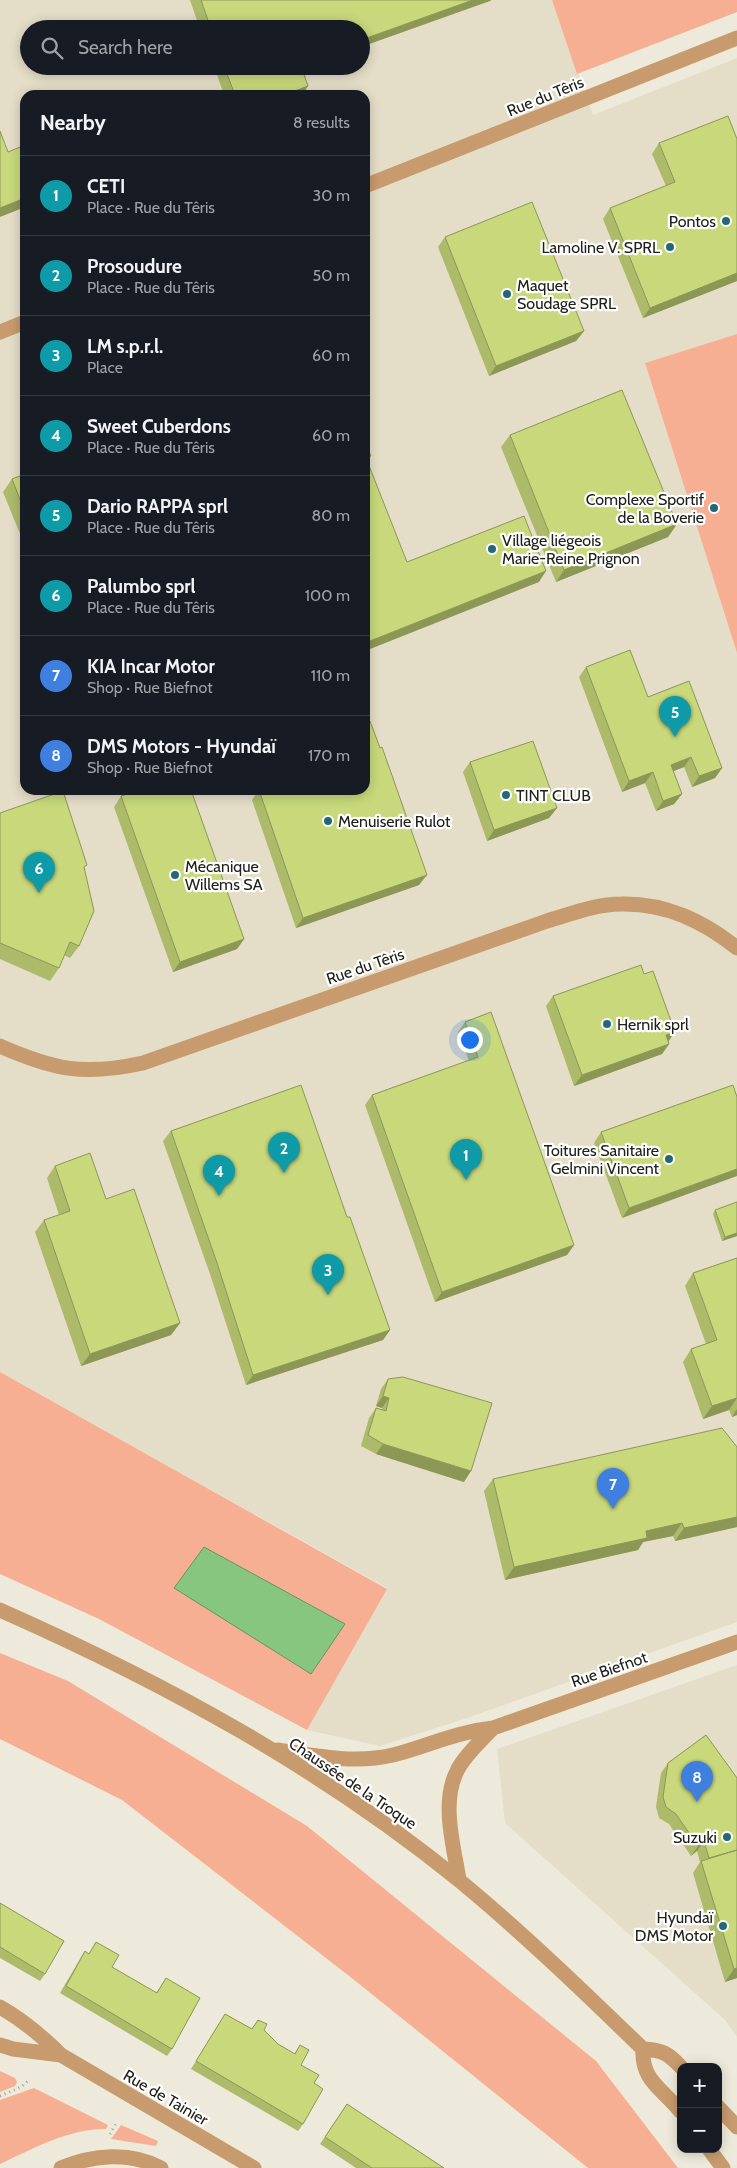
<!DOCTYPE html>
<html lang="en">
<head>
<meta charset="utf-8">
<style>
  body { margin:0; font-family:Cabin,sans-serif; background:#242831; color:#f1f3f6 }
  .controls { position:absolute; right:15px; bottom:15px; display:grid; overflow:hidden; border-radius:10px; box-shadow:0 2px 12px #0003 }
  .controls button { width:45px; height:45px; display:grid; place-items:center; padding:0; border:0; border-bottom:1px solid #363941; background:#171b24; color:#f1f3f6; font:25px sans-serif }
  .you { position:absolute; left:469px; top:1039px; width:18px; height:18px; margin:-12px; border:4px solid #fff; border-radius:50%; background:#1a73e8; box-shadow:0 0 0 8px #1a73e833 }
  .badge { display:grid; place-items:center; width:32px; height:32px; border-radius:50%; background:#0b8043; color:#fff; font-size:16px; font-weight:700 }
  .pin { position:absolute; translate:-50% -41px; filter:drop-shadow(0 1px 2px #0008) }
  .pin::after { content:''; position:absolute; top:26px; width:18px; height:15px; background:inherit; clip-path:polygon(0 0,100% 0,50% 100%) }
  .list { margin:0; padding:0; list-style:none }
  h2 { display:flex; justify-content:space-between; align-items:center; height:65px; margin:0; padding:0 20px; font-size:21px }
  h2 small { font-size:16px; font-weight:400; color:#9ea1a6 }
  .list li { display:grid; grid-template-columns:32px 1fr auto; gap:15px; align-items:center; box-sizing:border-box; height:80px; padding:0 20px; border-top:1px solid #363941 }
  .list b { display:block; font-size:19px; white-space:nowrap }
  .list p { margin:0; font-size:16px; white-space:nowrap; color:#9ea1a6 }
  .list em { font-size:16px; font-style:normal; color:#9ea1a6 }
  .icon { flex:none; width:28px; height:28px; fill:none; stroke:currentColor; stroke-width:2; stroke-linecap:round; stroke-linejoin:round }
  .map { position:relative; flex:none; width:737px; height:2168px; overflow:hidden }
  .search { position:absolute; background:#171b24; box-shadow:0 2px 12px #0003; left:20px; top:20px; width:350px; height:55px; display:flex; align-items:center; gap:12px; box-sizing:border-box; padding:0 18px; border-radius:28px; color:#9ea1a6; font-size:19px }
  .panel { position:absolute; background:#171b24; box-shadow:0 2px 12px #0003; left:20px; top:90px; width:350px; height:705px; border-radius:15px }
  .map>svg:first-child { display:block }
</style>
</head>
<body>
<div class="map">
<svg width="737" height="2168" viewBox="0 0 737 2168">
  <rect width="100%" height="100%" fill="#eeeadb"/>
  <!-- built -->
  <path fill="#e4ddc7" fill-rule="evenodd" d="M 0,0 L 552,0 L 593,115 L 737,58 L 737,334 L 645,363 L 737,653 L 737,1622 L 470,1717 L 380,1746 L 307,1730 L 387,1588 L 0,1372 ZM 29,29 L 361,29 L 361,66 L 29,66 ZM 25,95 L 365,95 L 365,790 L 25,790 Z
    M 737,1665 L 737,2037 L 725,2020 L 505,1823 L 497,1749 Z"/>
  <!-- green -->
  <path fill="#f7af93" d="M 552,0 L 737,0 L 737,12 L 577,74 Z
    M 737,334 L 737,653 L 645,363 Z
    M 0,1372 L 387,1589 L 307,1730 L 99,1619 L 0,1574 Z
    M 0,1653 L 68,1681 L 307,1826 L 596,2061 L 678,2168 L 588,2168 L 353,1979 L 122,1800 L 0,1739 Z
    M 0,2071 L 15,2078 L 17,2082 L 15,2086 L 0,2092 Z
    M 34,2088 L 108,2125 L 106,2129 C 70,2128 32,2149 0,2164 L 0,2100 Z
    M 121,2125 L 158,2141 L 156,2146 L 111,2139 Z"/>
  <!-- water -->
  <path fill="#86c67e" stroke="#689460" d="M 204,1547 L 345,1624 L 311,1674 L 174,1588 Z"/>
  <g fill="none" stroke-linecap="round" stroke-linejoin="round">
    <!-- path -->
    <path stroke="#a8a59a" stroke-width="3" stroke-dasharray="1 4" stroke-linecap="butt" d="M 0,2096 L 21,2087 L 28,2081
      M 110,2134 L 117,2122"/>
    <!-- minor -->
    <path stroke="#c79b6d" stroke-width="15" d="M 365,186 L 737,38
      M 0,332 L 25,322
      M 0,1046 C 55,1070 84,1076 143,1063 L 547,921 C 571,914 596,904 621,904 C 666,903 703,921 737,948
      M 0,1610 C 163,1682 321,1768 460,1881 C 524,1934 583,1991 643,2049 C 662,2050 668,2053 681,2067
      M 278,1750 C 315,1756 355,1764 393,1755 C 428,1746 455,1732 493,1728 L 737,1642
      M 459,1880 C 454,1846 440,1802 458,1769 C 466,1754 481,1741 493,1728
      M 0,2007 C 23,2020 42,2036 61,2055 L 254,2168
      M 0,2045 L 13,2049 L 61,2055
      M 643,2049 C 641,2081 663,2089 681,2112
      M 718,2107 L 737,2127
      M 709,2149 L 723,2168
      M 61,2168 C 92,2155 130,2151 161,2168"/>
  </g>
  <!-- wall -->
  <path fill="#acba6a" d="M 190,0 L 491,0 L 490,1 L 361,29 L 200,29 Z
    M 214,66 L 308,66 L 302,69 L 308,86 L 302,95 L 224,95 Z
    M 659,143 L 737,281 L 643,318 L 603,219 L 610,208 L 666,186 L 652,154 Z
    M 445,237 L 584,331 L 576,341 L 489,376 L 438,247 Z
    M 510,435 L 677,524 L 668,537 L 556,582 L 501,447 Z
    M 25,448 L 25,466 L 21,454 Z
    M 25,474 L 25,546 L 3,492 L 12,479 Z
    M 586,667 L 648,697 L 722,768 L 715,778 L 692,787 L 684,767 L 673,771 L 682,794 L 674,804 L 656,811 L 645,783 L 622,792 L 579,677 Z
    M 470,762 L 557,808 L 549,818 L 487,841 L 463,772 Z
    M 259,790 L 419,885 L 296,928 L 252,800 Z
    M 121,796 L 244,939 L 237,949 L 173,972 L 114,807 Z
    M 0,813 L 84,869 L 79,946 L 70,958 L 64,955 L 59,968 L 50,981 L 0,959 Z
    M 644,974 L 675,1032 L 668,1041 L 669,1044 L 662,1054 L 574,1086 L 546,1006 L 553,996 Z
    M 465,1022 L 574,1245 L 567,1255 L 435,1302 L 365,1105 L 372,1095 L 469,1061 L 458,1032 Z
    M 733,1085 L 622,1218 L 594,1143 L 601,1132 Z
    M 171,1131 L 347,1217 L 390,1330 L 383,1340 L 246,1385 L 210,1274 L 163,1141 Z
    M 55,1166 L 106,1199 L 180,1323 L 171,1335 L 81,1366 L 35,1232 L 44,1220 L 59,1215 L 47,1178 Z
    M 715,1210 L 737,1236 L 722,1241 L 713,1214 Z
    M 737,1258 L 737,1415 L 732,1417 L 729,1410 L 703,1419 L 683,1362 L 691,1349 L 706,1344 L 685,1286 L 693,1273 Z
    M 388,1379 L 464,1482 L 376,1454 L 361,1446 L 369,1418 L 376,1408 L 382,1410 L 382,1408 L 376,1406 L 381,1389 Z
    M 493,1479 L 737,1527 L 675,1541 L 673,1536 L 643,1542 L 638,1550 L 505,1580 L 484,1491 Z
    M 706,1735 L 737,1978 L 725,1982 L 693,1873 L 700,1862 L 697,1851 L 691,1856 L 669,1824 L 659,1818 L 656,1807 L 661,1773 L 668,1763 Z
    M 0,1903 L 45,1974 L 40,1981 L 0,1958 Z
    M 96,1942 L 112,1967 L 156,1993 L 166,1978 L 172,2049 L 167,2056 L 60,1993 L 80,1959 L 85,1951 L 89,1954 Z
    M 225,2014 L 252,2029 L 258,2020 L 264,2030 L 278,2044 L 294,2054 L 300,2045 L 301,2065 L 314,2083 L 303,2124 L 298,2131 L 191,2069 Z
    M 347,2104 L 444,2168 L 356,2168 L 320,2144 Z"/>
  <!-- shaded-wall -->
  <path fill="#8c9756" d="M 473,0 L 491,0 L 490,1 L 361,47 L 361,40 Z
    M 308,86 L 302,95 L 284,95 Z
    M 25,198 L 25,207 L 0,217 L 0,208 Z
    M 737,273 L 737,281 L 643,318 L 650,308 Z
    M 584,331 L 576,341 L 489,376 L 496,366 Z
    M 677,524 L 668,537 L 556,582 L 564,570 Z
    M 546,571 L 539,582 L 365,651 L 365,643 Z
    M 691,757 L 684,767 L 664,775 L 671,765 Z
    M 722,768 L 715,778 L 692,787 L 699,776 Z
    M 653,772 L 645,783 L 622,792 L 629,781 Z
    M 682,794 L 674,804 L 656,811 L 663,801 Z
    M 557,808 L 549,818 L 487,841 L 494,830 Z
    M 427,875 L 419,885 L 296,928 L 303,918 Z
    M 244,939 L 237,949 L 173,972 L 180,962 Z
    M 675,1032 L 668,1042 L 666,1035 Z
    M 669,1044 L 662,1054 L 574,1086 L 582,1075 Z
    M 737,1169 L 737,1176 L 622,1218 L 629,1208 Z
    M 737,1233 L 737,1236 L 722,1241 L 725,1237 Z
    M 574,1245 L 567,1255 L 435,1302 L 442,1292 Z
    M 180,1323 L 171,1335 L 81,1366 L 90,1354 Z
    M 390,1330 L 383,1340 L 246,1385 L 253,1375 Z
    M 383,1396 L 389,1398 L 382,1408 L 376,1406 Z
    M 737,1398 L 729,1410 L 703,1419 L 712,1406 Z
    M 737,1409 L 737,1415 L 732,1417 Z
    M 383,1444 L 471,1471 L 464,1482 L 376,1454 Z
    M 737,1517 L 737,1527 L 675,1541 L 684,1528 Z
    M 682,1523 L 673,1536 L 643,1542 L 638,1550 L 505,1580 L 514,1567 L 646,1531 Z
    M 704,1841 L 697,1851 L 691,1856 L 698,1846 Z
    M 737,1968 L 737,1978 L 725,1982 L 734,1969 Z"/>
  <!-- building -->
  <path fill="#c8d87b" stroke="#8c9756" d="M 201,0 L 473,0 L 361,40 L 361,29 L 211,29 Z
    M 224,66 L 301,66 L 308,86 L 284,95 L 235,95 Z
    M 728,116 L 737,139 L 737,273 L 650,308 L 610,208 L 675,182 L 659,143 Z
    M 0,131 L 8,152 L 25,145 L 25,198 L 0,208 Z
    M 532,202 L 584,331 L 496,366 L 445,237 Z
    M 622,390 L 677,524 L 564,570 L 510,435 Z
    M 365,442 L 371,456 L 366,458 L 407,562 L 524,516 L 546,571 L 365,643 Z
    M 25,474 L 25,512 L 12,479 Z
    M 630,650 L 648,697 L 689,681 L 722,768 L 699,776 L 691,757 L 671,765 L 682,794 L 663,801 L 653,772 L 629,781 L 586,667 Z
    M 370,721 L 380,748 L 382,747 L 427,875 L 303,918 L 259,790 L 365,790 L 365,723 Z
    M 533,741 L 557,808 L 494,830 L 470,762 Z
    M 140,790 L 191,790 L 244,939 L 180,962 L 121,796 Z
    M 63,791 L 87,865 L 84,867 L 94,911 L 79,946 L 70,942 L 59,968 L 0,943 L 0,813 Z
    M 641,965 L 644,974 L 653,971 L 675,1032 L 666,1035 L 669,1044 L 582,1075 L 553,996 Z
    M 491,1012 L 574,1245 L 442,1292 L 372,1095 L 478,1057 L 465,1022 Z
    M 301,1085 L 347,1217 L 350,1217 L 390,1330 L 253,1375 L 217,1263 L 171,1131 Z
    M 733,1085 L 737,1097 L 737,1169 L 629,1208 L 601,1132 Z
    M 90,1153 L 106,1199 L 134,1189 L 180,1323 L 90,1354 L 44,1220 L 70,1211 L 55,1166 Z
    M 737,1202 L 737,1233 L 725,1237 L 715,1210 Z
    M 737,1258 L 737,1398 L 712,1406 L 691,1349 L 717,1340 L 693,1273 Z
    M 403,1377 L 492,1403 L 471,1471 L 383,1444 L 368,1435 L 376,1408 L 386,1411 L 389,1398 L 383,1396 L 388,1379 Z
    M 722,1428 L 737,1447 L 737,1517 L 684,1528 L 682,1523 L 646,1531 L 647,1538 L 514,1567 L 493,1479 Z
    M 706,1735 L 737,1778 L 737,1850 L 709,1858 L 704,1841 L 698,1846 L 676,1814 L 666,1807 L 663,1797 L 668,1763 Z
    M 737,1850 L 737,1968 L 734,1969 L 701,1861 Z
    M 0,1903 L 64,1941 L 45,1974 L 0,1947 Z
    M 96,1942 L 119,1955 L 112,1967 L 157,1993 L 166,1978 L 200,1998 L 172,2049 L 66,1986 L 85,1951 L 89,1954 Z
    M 225,2014 L 252,2029 L 258,2020 L 267,2024 L 264,2030 L 278,2044 L 295,2054 L 300,2045 L 309,2050 L 301,2065 L 319,2075 L 314,2083 L 323,2089 L 303,2124 L 196,2061 Z
    M 347,2104 L 444,2168 L 372,2168 L 325,2137 Z"/>
  <!-- markers -->
  <g fill="#226877" stroke="#fff" stroke-width="2">
    <circle cx="726" cy="221" r="5"/>
    <circle cx="670" cy="247" r="5"/>
    <circle cx="507" cy="294" r="5"/>
    <circle cx="714" cy="508" r="5"/>
    <circle cx="492" cy="549" r="5"/>
    <circle cx="506" cy="795" r="5"/>
    <circle cx="328" cy="821" r="5"/>
    <circle cx="175" cy="875" r="5"/>
    <circle cx="607" cy="1024" r="5"/>
    <circle cx="669" cy="1159" r="5"/>
    <circle cx="727" cy="1837" r="5"/>
    <circle cx="723" cy="1926" r="5"/>
  </g>
  <g text-anchor="middle" stroke-width="4.5" stroke-linejoin="round" paint-order="stroke">
    <!-- street labels -->
    <g font-size="16" fill="#21201a" stroke="#fff">
      <text transform="translate(545 96) rotate(-22)" y="6">Rue du Têris</text>
      <text transform="translate(365 966) rotate(-19)" y="6">Rue du Têris</text>
      <text transform="translate(609 1669) rotate(-19)" y="6">Rue Biefnot</text>
      <text transform="translate(353 1783) rotate(34)" y="6">Chaussée de la Troque</text>
      <text transform="translate(166 2097) rotate(30)" y="6">Rue de Tainier</text>
    </g>
    <!-- poi labels -->
    <g font-size="16" fill="#21201a" stroke="#fff" text-anchor="end">
      <text x="716" y="227">Pontos</text>
      <text x="660" y="253">Lamoline V. SPRL</text>
      <text x="517" y="291" text-anchor="start">Maquet<tspan x="517" dy="18">Soudage SPRL</tspan></text>
      <text x="704" y="505">Complexe Sportif<tspan x="704" dy="18">de la Boverie</tspan></text>
      <text x="502" y="546" text-anchor="start">Village liégeois<tspan x="502" dy="18">Marie-Reine Prignon</tspan></text>
      <text x="516" y="801" text-anchor="start">TINT CLUB</text>
      <text x="338" y="827" text-anchor="start">Menuiserie Rulot</text>
      <text x="185" y="872" text-anchor="start">Mécanique<tspan x="185" dy="18">Willems SA</tspan></text>
      <text x="617" y="1030" text-anchor="start">Hernik sprl</text>
      <text x="659" y="1156">Toitures Sanitaire<tspan x="659" dy="18">Gelmini Vincent</tspan></text>
      <text x="717" y="1843">Suzuki</text>
      <text x="713" y="1923">Hyundaï<tspan x="713" dy="18">DMS Motor</tspan></text>
    </g>
  </g>
</svg>
<div class="controls">
<button>+</button>
<button>−</button>
</div>
<div class="you"></div>
<div class="pin badge" style="left:466px;top:1180px;background:#0f9aa8">1</div>
<div class="pin badge" style="left:284px;top:1173px;background:#0f9aa8">2</div>
<div class="pin badge" style="left:328px;top:1295px;background:#0f9aa8">3</div>
<div class="pin badge" style="left:219px;top:1196px;background:#0f9aa8">4</div>
<div class="pin badge" style="left:675px;top:737px;background:#0f9aa8">5</div>
<div class="pin badge" style="left:39px;top:893px;background:#0f9aa8">6</div>
<div class="pin badge" style="left:613px;top:1509px;background:#3f7fe0">7</div>
<div class="pin badge" style="left:697px;top:1802px;background:#3f7fe0">8</div>
<div class="search"><svg class="icon" aria-label="search" viewBox="0 0 24 24"><circle cx="10" cy="10" r="6"/><path d="M15 15l6 6"/></svg>Search here</div>
<section class="panel">
<h2>Nearby<small>8 results</small></h2>
<ul class="list">
<li><span class="badge" style="background:#0f9aa8">1</span><div><b>CETI</b><p>Place · Rue du Têris</p></div><em>30 m</em></li>
<li><span class="badge" style="background:#0f9aa8">2</span><div><b>Prosoudure</b><p>Place · Rue du Têris</p></div><em>50 m</em></li>
<li><span class="badge" style="background:#0f9aa8">3</span><div><b>LM s.p.r.l.</b><p>Place</p></div><em>60 m</em></li>
<li><span class="badge" style="background:#0f9aa8">4</span><div><b>Sweet Cuberdons</b><p>Place · Rue du Têris</p></div><em>60 m</em></li>
<li><span class="badge" style="background:#0f9aa8">5</span><div><b>Dario RAPPA sprl</b><p>Place · Rue du Têris</p></div><em>80 m</em></li>
<li><span class="badge" style="background:#0f9aa8">6</span><div><b>Palumbo sprl</b><p>Place · Rue du Têris</p></div><em>100 m</em></li>
<li><span class="badge" style="background:#3f7fe0">7</span><div><b>KIA Incar Motor</b><p>Shop · Rue Biefnot</p></div><em>110 m</em></li>
<li><span class="badge" style="background:#3f7fe0">8</span><div><b>DMS Motors - Hyundaï</b><p>Shop · Rue Biefnot</p></div><em>170 m</em></li>
</ul>
</section>
</div>
</body>
</html>
